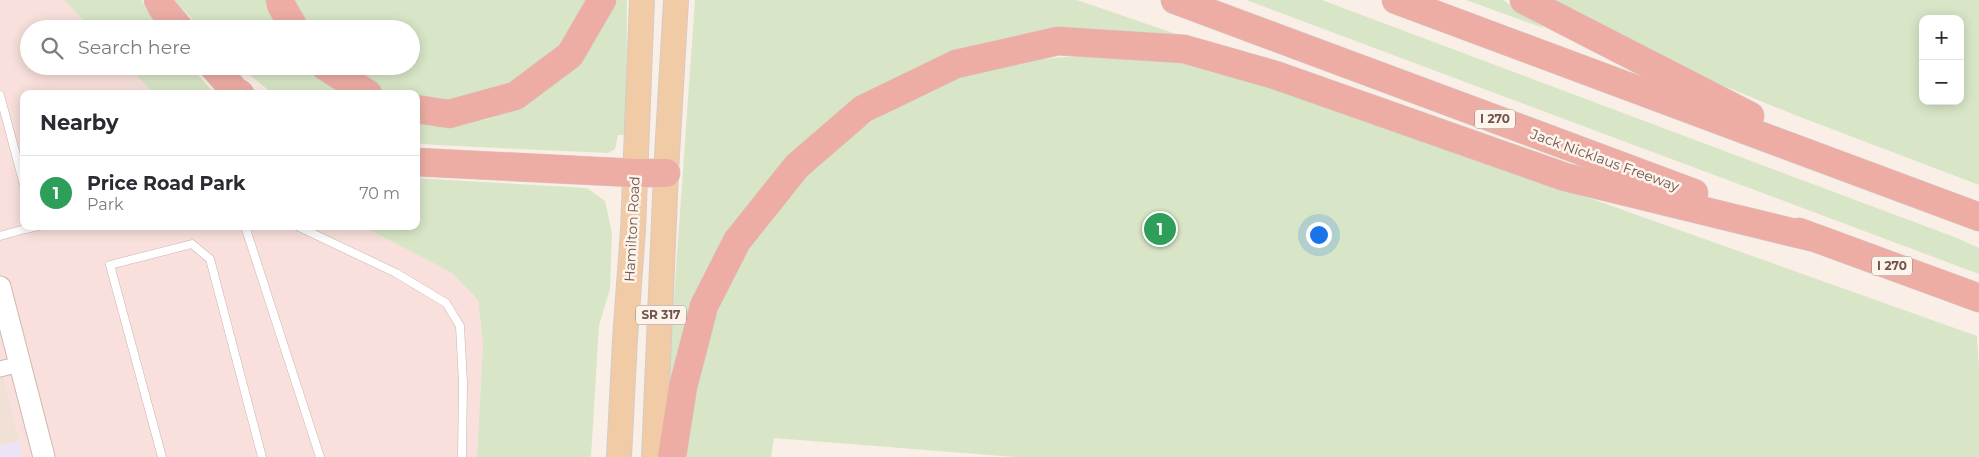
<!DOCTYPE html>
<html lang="en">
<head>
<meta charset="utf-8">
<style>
  body { margin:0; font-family:Montserrat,sans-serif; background:#f7f7f7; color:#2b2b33 }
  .controls { position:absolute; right:15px; top:15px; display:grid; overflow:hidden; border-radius:10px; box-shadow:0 2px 12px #0003 }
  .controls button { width:45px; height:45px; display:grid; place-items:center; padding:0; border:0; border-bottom:1px solid #e1e1e2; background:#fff; color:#2b2b33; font:25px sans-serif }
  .you { position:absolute; left:1318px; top:234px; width:18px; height:18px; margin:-12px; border:4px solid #fff; border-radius:50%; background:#1a73e8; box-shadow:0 0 0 8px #1a73e833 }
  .badge { display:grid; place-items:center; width:32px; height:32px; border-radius:50%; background:#d5635a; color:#fff; font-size:16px; font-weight:700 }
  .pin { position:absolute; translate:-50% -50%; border:2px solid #fff; box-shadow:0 1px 5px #0006 }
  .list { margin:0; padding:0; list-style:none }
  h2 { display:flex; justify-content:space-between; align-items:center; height:65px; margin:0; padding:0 20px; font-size:21px }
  h2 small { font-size:16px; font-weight:400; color:#7c7c81 }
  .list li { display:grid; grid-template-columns:32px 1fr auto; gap:15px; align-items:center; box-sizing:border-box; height:75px; padding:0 20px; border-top:1px solid #e1e1e2 }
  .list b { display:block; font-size:19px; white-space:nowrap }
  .list p { margin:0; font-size:16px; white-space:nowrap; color:#7c7c81 }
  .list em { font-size:16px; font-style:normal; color:#7c7c81 }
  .icon { flex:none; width:28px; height:28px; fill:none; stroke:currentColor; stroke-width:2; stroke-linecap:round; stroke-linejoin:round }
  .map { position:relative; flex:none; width:1979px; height:457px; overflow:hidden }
  .search { position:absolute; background:#fff; box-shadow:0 2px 12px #0003; left:20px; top:20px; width:400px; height:55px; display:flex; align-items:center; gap:12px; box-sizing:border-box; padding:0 18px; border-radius:28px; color:#7c7c81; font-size:19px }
  .panel { position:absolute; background:#fff; box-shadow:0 2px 12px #0003; left:20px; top:90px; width:400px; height:140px; border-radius:10px }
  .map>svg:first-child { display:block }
</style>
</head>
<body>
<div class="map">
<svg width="1979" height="457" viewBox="0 0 1979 457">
  <rect width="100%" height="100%" fill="#faefe6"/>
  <!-- residential -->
  <path fill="#f0e0d6" d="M 0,363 L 19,441 L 0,446 Z"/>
  <!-- commercial -->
  <path fill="#f9e0dc" d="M 0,0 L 64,0 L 92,29 L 29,29 L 29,66 L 128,66 L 154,94 L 24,94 L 24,226 L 362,226 L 452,273 L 478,300 L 483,344 L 477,457 L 23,457 L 0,363 Z"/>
  <!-- education -->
  <path fill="#ece3f6" d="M 19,441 L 23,457 L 0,457 L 0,446 Z"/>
  <!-- green -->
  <path fill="#d8e6c7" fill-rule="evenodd" d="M 64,0 L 141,0 L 160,29 L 92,29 Z
    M 174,0 L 270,0 L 283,29 L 202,29 Z
    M 291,0 L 594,0 L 570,40 L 510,92 L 416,104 L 416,94 L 379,94 L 336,66 L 411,66 L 411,29 L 303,29 Z
    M 614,0 L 627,0 L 626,135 L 618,135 L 615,149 L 608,153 L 434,145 L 416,143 L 416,122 L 446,126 L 485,120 L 524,107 L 554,83 Z
    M 695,0 L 1077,0 L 1185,37 L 982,48 L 773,183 L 676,383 L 668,383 Z
    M 1246,0 L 1322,0 L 1957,238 L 1979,248 L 1979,274 Z
    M 1466,0 L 1503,0 L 1546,29 Z
    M 1546,0 L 1979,0 L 1979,185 L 1795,115 L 1709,80 ZM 1923,19 L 1960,19 L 1960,101 L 1923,101 Z
    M 1097,54 L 1196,63 L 1331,106 L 1977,336 L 1979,368 L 1979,457 L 1014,457 L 774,438 L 771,457 L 682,457 L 702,355 L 724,294 L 756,236 L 794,186 L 846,138 L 910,97 L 957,77 L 1032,60 Z
    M 128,66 L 190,66 L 215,94 L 154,94 Z
    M 239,66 L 310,66 L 318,76 L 340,94 L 273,94 Z
    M 416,178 L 587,188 L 605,201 L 612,233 L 610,289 L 599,325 L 591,457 L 477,457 L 483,344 L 478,300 L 452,273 L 362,226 L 416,226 Z"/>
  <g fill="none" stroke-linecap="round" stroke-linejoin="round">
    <!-- service casing -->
    <g stroke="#cab6ae" stroke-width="9">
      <path id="service" d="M 0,95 L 24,185
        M 245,226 L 320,457
        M 297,226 L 396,273 L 446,303 L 460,326 L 463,383 L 462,457
        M 25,229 L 39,226
        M 0,236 L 25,229 L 27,226
        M 162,457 L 110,265 L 192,244 L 210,259 L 262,457"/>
    </g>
    <!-- minor casing -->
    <g stroke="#cab6ae" stroke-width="17">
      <path id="minor" d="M 0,369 L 20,364"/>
    </g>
    <!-- secondary casing -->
    <g stroke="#ceb8af" stroke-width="23">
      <path id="secondary" d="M 0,287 L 44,457"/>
    </g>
    <!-- primary casing -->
    <g stroke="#d4ccca" stroke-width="26">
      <path id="primary" d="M 619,457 L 625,339 L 633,230 L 642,0
        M 654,457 L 666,173 L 676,0"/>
    </g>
    <!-- motorway casing -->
    <g stroke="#d4ccca" stroke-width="29">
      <path id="motorway" d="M 158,0 L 163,9 L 180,29
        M 280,0 L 281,5 L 295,29
        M 1175,0 L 1694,193
        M 1396,0 L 1979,217
        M 1524,0 L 1750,116
        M 213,66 L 235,91 L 240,94
        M 325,66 L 368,94
        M 416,109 L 449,114 L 515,96 L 570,55 L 602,0
        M 416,162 L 635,173 L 666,173
        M 1799,232 L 1979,298
        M 672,457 L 683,387 L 704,306 L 737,241 L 797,166 L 863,109 L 956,64 L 1058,41 L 1184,49 L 1275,75 L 1565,177 L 1815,238"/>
    </g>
    <!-- service -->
    <use href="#service" stroke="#fff" stroke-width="8"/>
    <!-- minor -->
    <use href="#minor" stroke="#fff" stroke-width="15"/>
    <!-- secondary -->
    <use href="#secondary" stroke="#fff" stroke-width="21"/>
    <!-- primary -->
    <use href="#primary" stroke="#f1caa6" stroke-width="24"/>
    <!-- motorway -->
    <use href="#motorway" stroke="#edada4" stroke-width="28"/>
  </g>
  <g text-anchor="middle" stroke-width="5" stroke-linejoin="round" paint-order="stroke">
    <!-- shield labels -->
    <g fill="#fdf4ec" stroke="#9a857d" stroke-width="1">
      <rect x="1475" y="109.5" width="40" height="19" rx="4"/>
      <rect x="1872" y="256.5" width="40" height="19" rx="4"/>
      <rect x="636" y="305.5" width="50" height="19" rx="4"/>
    </g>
    <g font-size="12" font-weight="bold" fill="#70554e">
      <text x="1495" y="123">I 270</text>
      <text x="1892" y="270">I 270</text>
      <text x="661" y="319">SR 317</text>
    </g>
    <!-- street labels -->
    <g font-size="14" fill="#70554e" stroke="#fdf4ec">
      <text transform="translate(1605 160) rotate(20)" y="5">Jack Nicklaus Freeway</text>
      <text transform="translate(632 229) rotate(-87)" y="5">Hamilton Road</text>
    </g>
  </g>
</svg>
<div class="controls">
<button>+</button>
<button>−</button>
</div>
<div class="you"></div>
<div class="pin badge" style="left:1160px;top:229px;background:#2e9e5b">1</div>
<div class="search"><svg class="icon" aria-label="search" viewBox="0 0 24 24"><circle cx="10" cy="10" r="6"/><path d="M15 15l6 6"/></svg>Search here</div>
<section class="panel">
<h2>Nearby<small></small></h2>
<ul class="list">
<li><span class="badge" style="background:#2e9e5b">1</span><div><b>Price Road Park</b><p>Park</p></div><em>70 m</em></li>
</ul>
</section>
</div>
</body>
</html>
